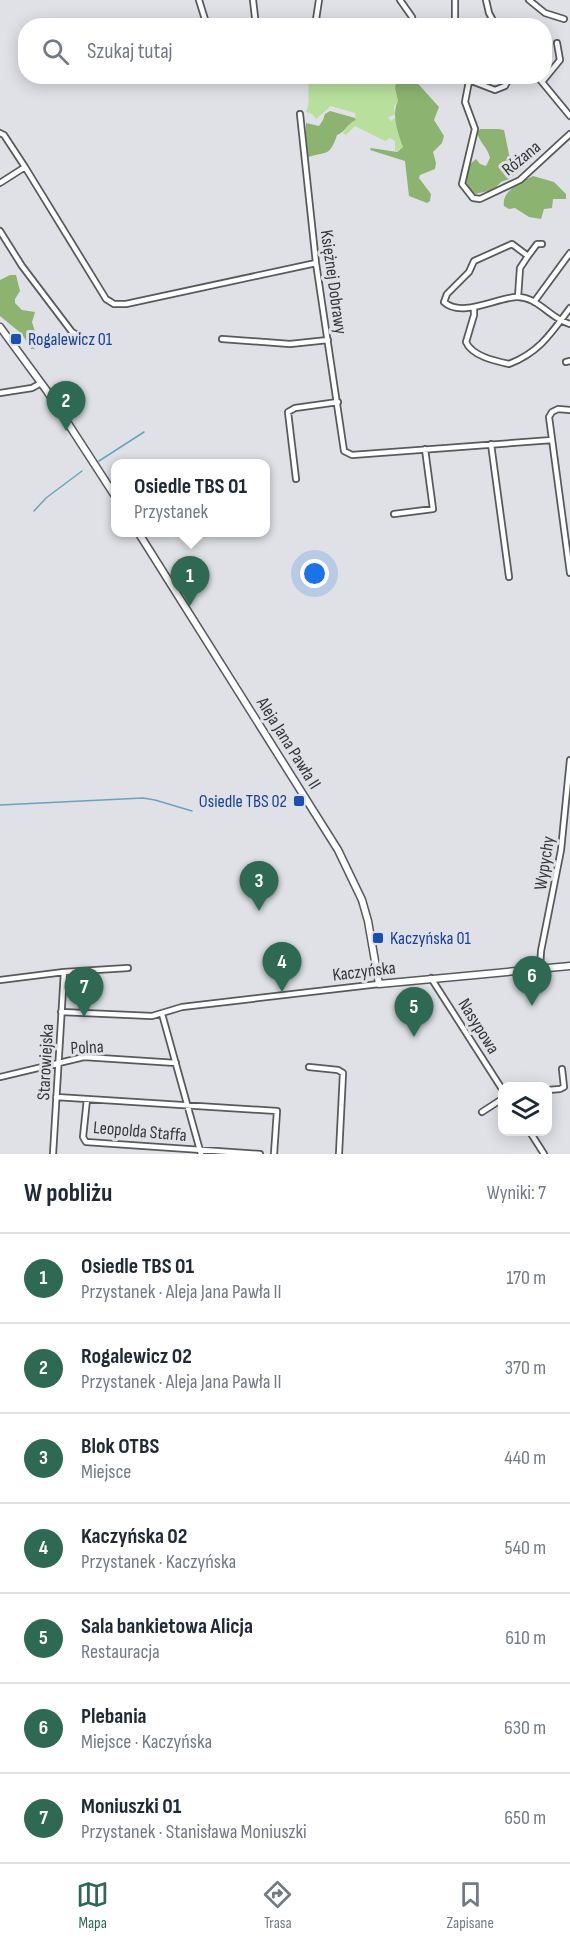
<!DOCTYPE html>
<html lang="pl">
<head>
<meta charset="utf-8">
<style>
  body { margin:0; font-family:"Sofia Sans Condensed",sans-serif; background:#f2f2f3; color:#1f2937 }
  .controls { position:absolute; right:18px; bottom:18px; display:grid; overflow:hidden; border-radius:12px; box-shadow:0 3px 15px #0003 }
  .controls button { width:54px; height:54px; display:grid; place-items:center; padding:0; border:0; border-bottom:2px solid #e0e1e3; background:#fff; color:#1f2937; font:30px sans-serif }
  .you { position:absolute; left:315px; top:574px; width:21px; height:21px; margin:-15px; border:4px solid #fff; border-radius:50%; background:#1a73e8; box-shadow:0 0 0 9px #1a73e833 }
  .badge { display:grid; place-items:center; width:39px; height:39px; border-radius:50%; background:#2d6953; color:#fff; font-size:20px; font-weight:700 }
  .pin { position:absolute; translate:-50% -50px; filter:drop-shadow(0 2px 3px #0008) }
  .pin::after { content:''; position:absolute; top:32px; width:21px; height:18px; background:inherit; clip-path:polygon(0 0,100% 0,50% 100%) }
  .popup { position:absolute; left:111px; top:459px; width:159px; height:78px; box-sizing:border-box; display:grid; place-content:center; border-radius:12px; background:#fff; filter:drop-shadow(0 2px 4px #0005); font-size:20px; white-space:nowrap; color:#747a83 }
  .popup b { font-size:22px; color:#1f2937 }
  .popup::after { content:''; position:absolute; left:50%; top:100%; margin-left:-12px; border:12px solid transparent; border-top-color:#fff }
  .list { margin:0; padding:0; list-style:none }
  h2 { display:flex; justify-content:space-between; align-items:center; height:78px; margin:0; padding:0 24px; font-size:26px }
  h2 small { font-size:20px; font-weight:400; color:#747a83 }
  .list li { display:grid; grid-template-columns:39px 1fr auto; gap:18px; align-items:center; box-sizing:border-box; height:90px; padding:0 24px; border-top:2px solid #e0e1e3 }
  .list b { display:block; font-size:22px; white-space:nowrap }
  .list p { margin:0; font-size:20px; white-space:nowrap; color:#747a83 }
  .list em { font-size:20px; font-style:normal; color:#747a83 }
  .icon { flex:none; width:33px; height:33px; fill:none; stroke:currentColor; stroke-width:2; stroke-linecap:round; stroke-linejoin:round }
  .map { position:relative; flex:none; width:570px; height:1154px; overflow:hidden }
  .search { position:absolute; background:#fff; box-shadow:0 3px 15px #0003; left:18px; right:18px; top:18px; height:66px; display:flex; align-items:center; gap:15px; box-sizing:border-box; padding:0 21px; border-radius:24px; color:#747a83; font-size:22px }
  .sheet { height:708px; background:#fff }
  nav { display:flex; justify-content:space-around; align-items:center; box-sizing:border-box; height:84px; border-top:2px solid #e0e1e3; background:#fff; font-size:16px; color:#747a83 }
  nav a { display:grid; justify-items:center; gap:3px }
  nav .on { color:#2d6953 }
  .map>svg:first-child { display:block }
</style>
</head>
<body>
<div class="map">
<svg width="570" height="1154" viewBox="0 0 570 1154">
  <rect width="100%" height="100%" fill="#dfe1e6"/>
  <!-- green -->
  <path fill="#b8e09c" d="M 390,76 L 396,82 L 395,88 L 398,101 L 394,107 L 395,115 L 388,117 L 391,121 L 395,118 L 403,147 L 395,152 L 395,141 L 390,138 L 385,141 L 355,126 L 346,135 L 343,133 L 351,122 L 356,120 L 355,113 L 331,106 L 316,119 L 312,114 L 306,112 C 311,104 307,87 309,77 Z"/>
  <!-- forest -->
  <path fill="#8cb370" d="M 390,77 L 412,77 L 439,107 L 434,120 L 444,136 L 442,143 L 433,152 L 436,163 L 435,169 L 420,175 L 419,178 L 431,194 L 430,201 L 427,203 L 409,196 L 405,161 L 370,150 L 371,148 L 397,152 L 403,147 C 398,134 391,114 398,101 L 395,88 L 396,82 Z
    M 330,111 L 355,118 L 356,120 C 347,123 346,132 337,135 C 329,159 326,150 306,158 L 306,123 L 319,126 L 323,120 L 325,114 Z
    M 480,129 L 499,129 L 504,130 L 510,159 L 521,164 L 523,168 L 509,179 L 501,182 L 493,190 L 475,194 L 466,185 L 468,166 L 476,159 L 480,164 L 486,166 L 490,158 C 488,148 480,143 477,133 Z
    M 533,176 L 554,182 L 566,194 L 566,199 L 553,199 L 552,208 L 544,209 L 541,219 L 529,217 L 515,208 L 509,209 L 504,206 C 501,191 521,182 533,176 Z
    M 10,275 L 16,275 L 20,291 L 15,299 L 15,303 L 22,310 L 35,312 L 32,322 L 39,344 L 34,349 L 31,349 L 22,334 L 0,316 L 0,280 Z"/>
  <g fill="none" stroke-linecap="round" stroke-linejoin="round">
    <!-- stream -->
    <path stroke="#68a4c1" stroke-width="1.5" d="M 99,461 L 144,432
      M 34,511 L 46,498 L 82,471
      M 0,805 L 143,798 L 155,800 L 192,811"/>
    <!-- minor casing -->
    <g stroke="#575a5d" stroke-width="8">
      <path id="minor" d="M 199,0 L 207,26
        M 253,0 L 256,26
        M 400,0 L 412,17 L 414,26
        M 455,0 L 455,26
        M 486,0 L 489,13 L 496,26
        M 529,0 L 545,13 L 564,19
        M 315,26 L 319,0
        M 470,76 L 465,102 L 475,129 L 462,184 L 473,198 L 480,199 L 520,180 L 570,134
        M 537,76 L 570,116
        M 469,80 L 495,90 L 505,86 L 510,76
        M 542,82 L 560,60 L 557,43
        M 300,114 L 316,263 L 344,451 L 352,455 L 552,440
        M 0,133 L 4,135 L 25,167 L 0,183
        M 25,167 L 106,299 L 114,304 L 126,304 L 316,263
        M 0,231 L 22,266 L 72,332 L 91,342
        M 528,256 L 537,244 L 542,244
        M 518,297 L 520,268 L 528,256 L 512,244 L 474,261 L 469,272 L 447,294 L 444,302 C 461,318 496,298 516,297 C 538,296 550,319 570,324
        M 534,302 L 570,253
        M 474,307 L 474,315 L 466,342 C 472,356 495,361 509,364 C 540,352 552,332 570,308
        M 222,339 L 290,344 L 328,340
        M 566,362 L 570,361
        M 0,393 L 32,388 L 41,383
        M 570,410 L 558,409 L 552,412 L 549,417 L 570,573
        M 491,444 L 509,577
        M 296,479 L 288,412 L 295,408 L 338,402
        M 394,514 L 433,509 L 425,449
        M 540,969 L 541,951 L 561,850 L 570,760
        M 431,978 L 502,1089
        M 0,980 L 64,972 L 128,968
        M 61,1012 L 152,1016 L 182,1007 L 379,984
        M 162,1014 L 201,1154
        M 309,1067 L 338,1070 L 343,1073 L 339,1154
        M 0,1077 L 84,1057 L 176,1063
        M 548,1090 L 560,1089 L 564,1087 L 562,1069
        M 56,1097 L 277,1111 L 274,1154
        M 87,1099 L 83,1137 L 86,1142 L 260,1154
        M 482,1112 L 502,1099
        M 530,1132 L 544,1154
        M 53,1154 L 64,972"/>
    </g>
    <!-- tertiary casing -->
    <g stroke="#575a5d" stroke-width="9">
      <path id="tertiary" d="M 0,327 L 47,391 L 115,496
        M 138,532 L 338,850 L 362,900 L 368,921 L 379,984 L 570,966"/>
    </g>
    <!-- minor -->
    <use href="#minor" stroke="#fff" stroke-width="4.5"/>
    <!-- tertiary -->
    <use href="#tertiary" stroke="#fff" stroke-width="6"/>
  </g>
  <!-- markers -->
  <g fill="#1a4fb4" stroke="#dfe1e6" stroke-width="2">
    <rect x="10" y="333" width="12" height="12" rx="3"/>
    <rect x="293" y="795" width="12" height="12" rx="3"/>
    <rect x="372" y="932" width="12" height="12" rx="3"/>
  </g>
  <g text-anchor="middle" stroke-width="6" stroke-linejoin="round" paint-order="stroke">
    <!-- street labels -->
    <g font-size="18" fill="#353638" stroke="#dfe1e6">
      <text transform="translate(521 158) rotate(-39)" y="6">Różana</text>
      <text transform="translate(334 282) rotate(82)" y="6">Księżnej Dobrawy</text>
      <text transform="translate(289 743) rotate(58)" y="6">Aleja Jana Pawła II</text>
      <text transform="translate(544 863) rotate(-81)" y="6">Wypychy</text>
      <text transform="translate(364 971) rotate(-7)" y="6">Kaczyńska</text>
      <text transform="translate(479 1026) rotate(58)" y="6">Nasypowa</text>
      <text transform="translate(87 1047) rotate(-3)" y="6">Polna</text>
      <text transform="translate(45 1062) rotate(-87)" y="6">Starowiejska</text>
      <text transform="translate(140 1131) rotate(5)" y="6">Leopolda Staffa</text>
    </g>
    <!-- transit labels -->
    <g font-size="18" fill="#164399" stroke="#dfe1e6" text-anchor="start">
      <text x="28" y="345">Rogalewicz 01</text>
      <text x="287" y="807" text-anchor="end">Osiedle TBS 02</text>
      <text x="390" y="944">Kaczyńska 01</text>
    </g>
  </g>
</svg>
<div class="controls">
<button><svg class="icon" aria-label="layers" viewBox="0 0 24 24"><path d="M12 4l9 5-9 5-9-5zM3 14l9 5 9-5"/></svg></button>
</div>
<div class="you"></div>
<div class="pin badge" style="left:190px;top:606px">1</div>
<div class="popup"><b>Osiedle TBS 01</b>Przystanek</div>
<div class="pin badge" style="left:66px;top:431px">2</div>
<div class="pin badge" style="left:259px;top:911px">3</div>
<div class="pin badge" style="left:282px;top:992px">4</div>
<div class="pin badge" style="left:414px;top:1037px">5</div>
<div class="pin badge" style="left:532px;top:1006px">6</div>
<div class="pin badge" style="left:84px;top:1017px">7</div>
<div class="search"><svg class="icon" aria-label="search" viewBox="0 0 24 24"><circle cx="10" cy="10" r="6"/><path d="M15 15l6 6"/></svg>Szukaj tutaj</div>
</div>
<section class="sheet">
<h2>W pobliżu<small>Wyniki: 7</small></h2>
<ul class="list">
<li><span class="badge">1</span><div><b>Osiedle TBS 01</b><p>Przystanek · Aleja Jana Pawła II</p></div><em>170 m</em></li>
<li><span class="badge">2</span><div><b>Rogalewicz 02</b><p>Przystanek · Aleja Jana Pawła II</p></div><em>370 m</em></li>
<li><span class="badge">3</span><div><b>Blok OTBS</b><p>Miejsce</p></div><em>440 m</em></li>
<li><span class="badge">4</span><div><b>Kaczyńska 02</b><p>Przystanek · Kaczyńska</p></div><em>540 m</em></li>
<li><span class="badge">5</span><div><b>Sala bankietowa Alicja</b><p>Restauracja</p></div><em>610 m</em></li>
<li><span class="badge">6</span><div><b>Plebania</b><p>Miejsce · Kaczyńska</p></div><em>630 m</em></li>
<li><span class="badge">7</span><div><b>Moniuszki 01</b><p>Przystanek · Stanisława Moniuszki</p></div><em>650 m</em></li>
</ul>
</section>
<nav>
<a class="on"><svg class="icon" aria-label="map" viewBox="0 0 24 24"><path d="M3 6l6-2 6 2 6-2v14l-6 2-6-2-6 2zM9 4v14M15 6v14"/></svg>Mapa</a>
<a><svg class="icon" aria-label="directions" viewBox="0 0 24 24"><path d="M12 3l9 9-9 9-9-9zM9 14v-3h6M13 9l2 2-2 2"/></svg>Trasa</a>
<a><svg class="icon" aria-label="saved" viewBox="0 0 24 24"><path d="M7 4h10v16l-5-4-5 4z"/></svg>Zapisane</a>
</nav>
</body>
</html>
